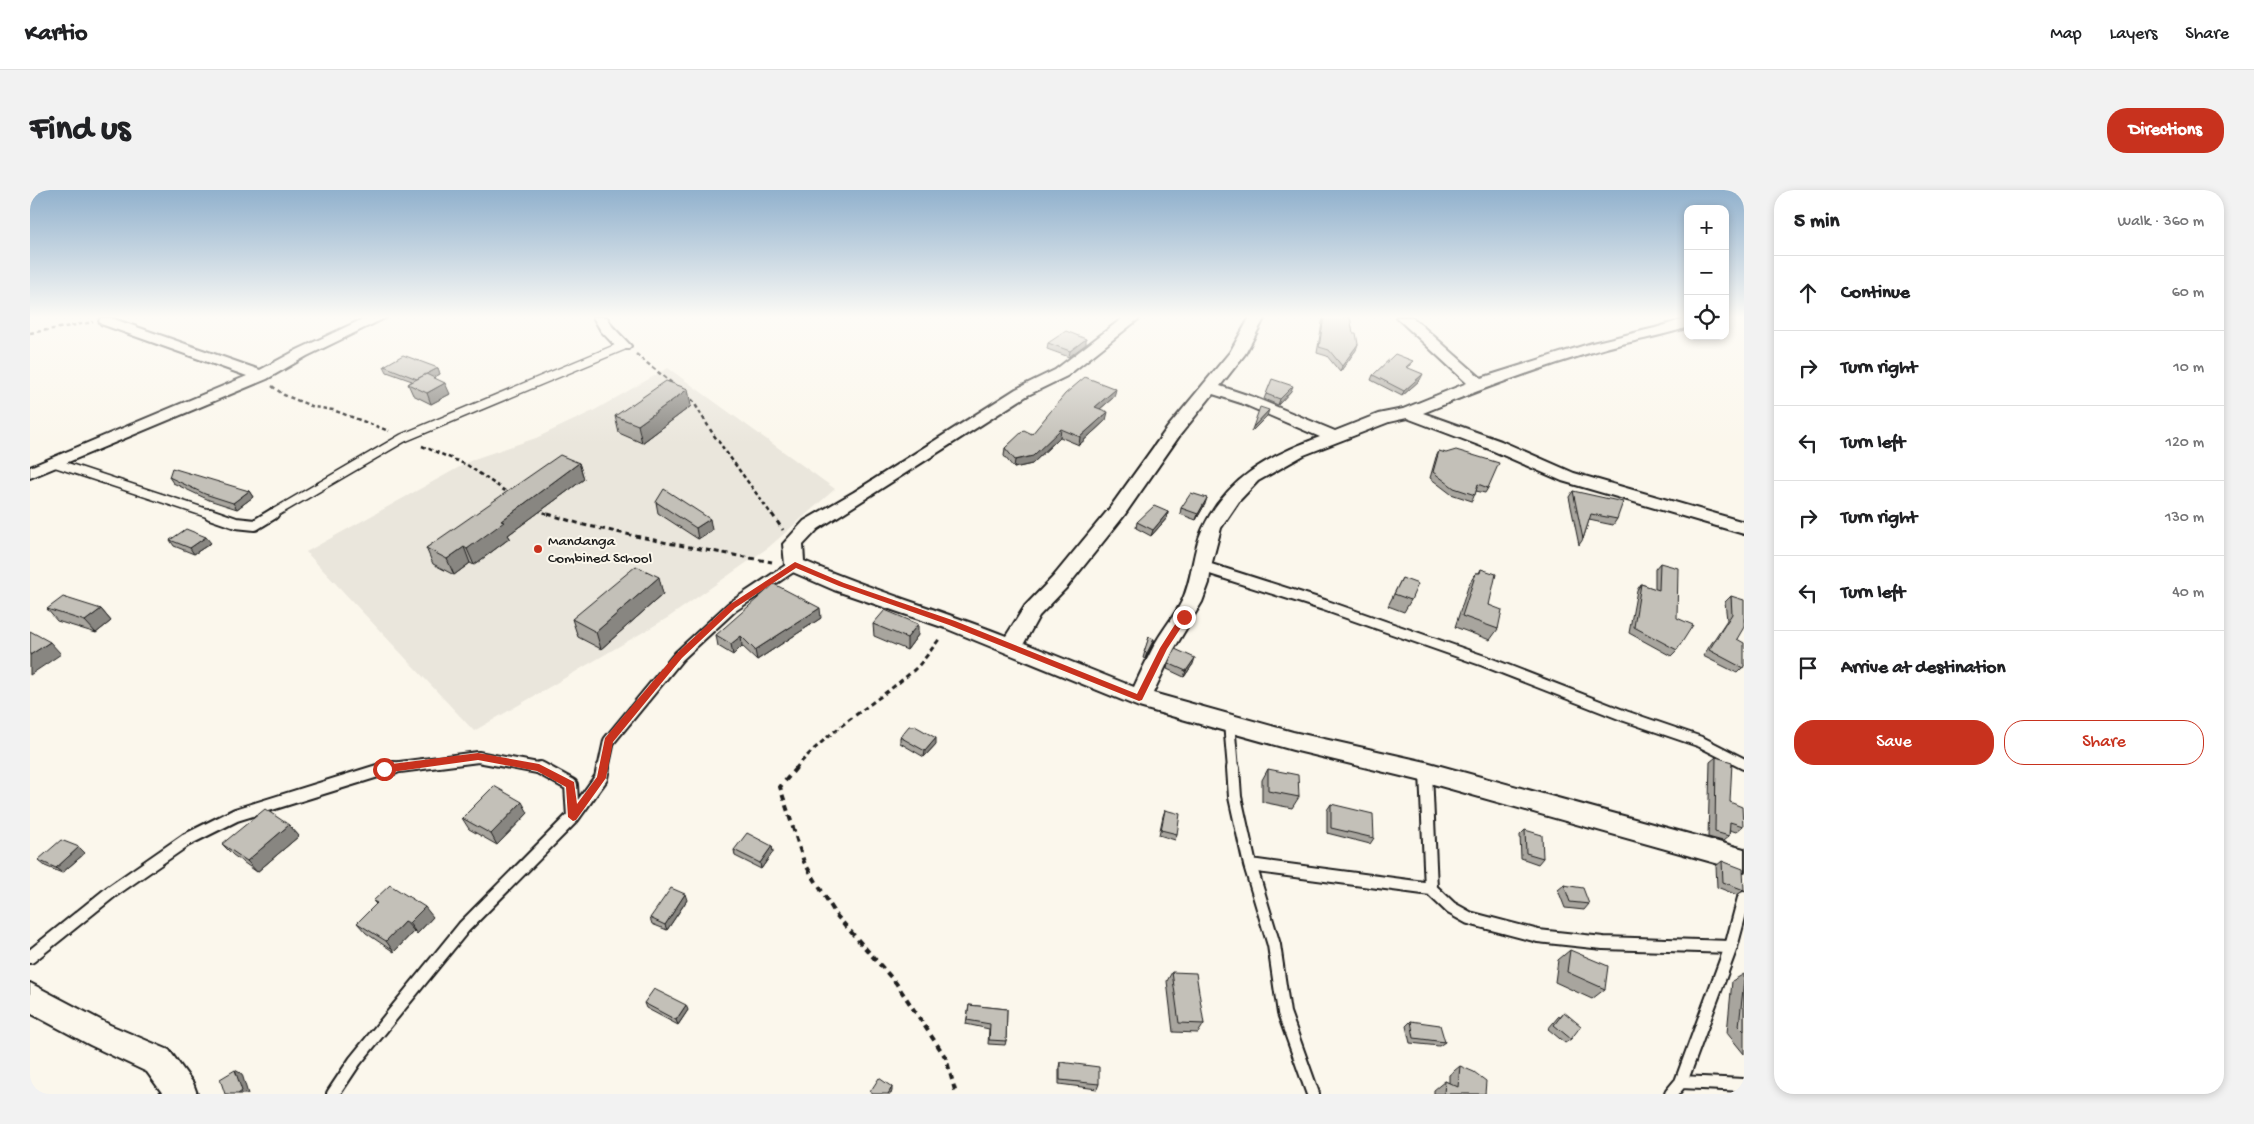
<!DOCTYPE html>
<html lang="en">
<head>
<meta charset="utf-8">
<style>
  body { margin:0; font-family:"Gochi Hand",sans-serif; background:#f2f2f2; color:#202124 }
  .controls { position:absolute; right:15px; top:15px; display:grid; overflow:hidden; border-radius:10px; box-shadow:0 2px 8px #0003 }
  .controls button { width:45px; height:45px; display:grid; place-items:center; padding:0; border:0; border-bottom:1px solid #e0e0e0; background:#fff; color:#202124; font:25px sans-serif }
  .stop { position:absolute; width:15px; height:15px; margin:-11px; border:4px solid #c8321e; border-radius:50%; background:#fff }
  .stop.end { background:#c8321e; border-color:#fff; box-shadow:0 1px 5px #0008 }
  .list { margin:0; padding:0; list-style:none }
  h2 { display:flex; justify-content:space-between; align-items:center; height:65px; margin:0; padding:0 20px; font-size:21px }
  h2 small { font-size:16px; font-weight:400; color:#757577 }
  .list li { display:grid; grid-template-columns:32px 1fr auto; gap:15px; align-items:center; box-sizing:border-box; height:75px; padding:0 20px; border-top:1px solid #e0e0e0 }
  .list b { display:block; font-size:19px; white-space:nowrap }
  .list em { font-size:16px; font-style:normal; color:#757577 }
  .actions { display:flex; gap:10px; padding:15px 20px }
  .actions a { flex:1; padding:11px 0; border:1px solid #c8321e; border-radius:20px; text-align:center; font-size:18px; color:#c8321e }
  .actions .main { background:#c8321e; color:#fff }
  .icon { flex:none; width:28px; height:28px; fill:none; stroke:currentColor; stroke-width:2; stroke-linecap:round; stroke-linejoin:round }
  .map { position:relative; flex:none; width:1714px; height:904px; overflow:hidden; border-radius:20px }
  header { display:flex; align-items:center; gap:30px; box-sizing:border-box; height:70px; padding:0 25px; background:#fff; border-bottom:1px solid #e0e0e0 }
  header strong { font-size:24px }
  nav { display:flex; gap:28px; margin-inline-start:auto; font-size:18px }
  .intro { display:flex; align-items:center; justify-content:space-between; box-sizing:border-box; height:120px; padding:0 30px }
  h1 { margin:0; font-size:35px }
  .button { padding:12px 22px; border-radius:20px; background:#c8321e; color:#fff; font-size:18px; font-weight:700 }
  main { display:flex; gap:30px; padding:0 30px }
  aside { flex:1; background:#fff; border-radius:20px; box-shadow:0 2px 8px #0003 }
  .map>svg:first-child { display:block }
</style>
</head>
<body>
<header>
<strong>Kartio</strong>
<nav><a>Map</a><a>Layers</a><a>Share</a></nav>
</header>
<div class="intro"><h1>Find us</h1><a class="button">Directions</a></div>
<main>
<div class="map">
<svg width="1714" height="904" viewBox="0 0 1714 904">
  <rect width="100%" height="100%" fill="#fbf7ec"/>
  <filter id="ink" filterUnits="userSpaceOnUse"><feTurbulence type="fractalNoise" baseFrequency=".02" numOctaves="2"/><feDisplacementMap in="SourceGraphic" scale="10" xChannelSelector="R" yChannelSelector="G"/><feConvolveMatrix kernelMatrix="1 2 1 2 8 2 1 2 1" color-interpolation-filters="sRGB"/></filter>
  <g filter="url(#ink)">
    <!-- built -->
    <path fill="#eae6dc" d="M 638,178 L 805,299 L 739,357 L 639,427 L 444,541 L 276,362 L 444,269 L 506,248 L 563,221 Z"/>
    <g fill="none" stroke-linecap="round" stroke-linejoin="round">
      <!-- lane-far2 casing -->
      <g stroke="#1c1c1c" stroke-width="11">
        <path id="lane-far2" d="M 25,273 L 183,325
          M 241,325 L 373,248 L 593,156"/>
      </g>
      <!-- lane-far1 casing -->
      <g stroke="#1c1c1c" stroke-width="14">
        <path id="lane-far1" d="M 180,324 L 206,333 L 225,335 L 243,324
          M 1171,376 L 1294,415 L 1454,471 L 1595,526 L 1671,552 L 1714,574
          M 1199,533 L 1203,579
          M 354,579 L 448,567 L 513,579
          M 573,579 L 579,551 L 649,466 L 702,417 L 765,375"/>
      </g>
      <!-- lane casing -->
      <g stroke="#1c1c1c" stroke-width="16">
        <path id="lane" d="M 510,578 L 541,595 L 543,627
          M 1203,578 L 1205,607 L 1220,675 L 1244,755 L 1254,823 L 1283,904
          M 1396,582 L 1401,699 L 1421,718 L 1439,728 L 1508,746 L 1573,753 L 1701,757
          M 1220,675 L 1401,699
          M 0,767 L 81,702 L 156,650 L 206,625 L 354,579 L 364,578
          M 1651,892 L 1701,757 L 1714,708
          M 303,904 L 325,871 L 434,737 L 543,627 L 571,588 L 573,578
          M 1641,904 L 1651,892 L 1714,895"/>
      </g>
      <!-- street casing -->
      <g stroke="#1c1c1c" stroke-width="4">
        <path id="street" d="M 337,127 L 357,127 L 277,166 L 237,189 L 0,288 L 0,277 L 217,186 L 71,134 L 69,131 L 71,128 L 81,128 L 230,180 L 267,160 Z
          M 563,127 L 577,127 L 582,136 L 601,156 L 598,159 L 588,159 L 571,141 Z
          M 1094,127 L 1111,127 L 1037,186 L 998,205 L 788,339 L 773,355 L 774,371 C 841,400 910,420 976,446 L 995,416 L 1023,387 L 1079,319 L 1138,237 L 1200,162 L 1220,127 L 1235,127 L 1215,164 L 1190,196 L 1223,207 L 1305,241 L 1348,224 L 1373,219 L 1437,193 L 1366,127 L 1382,127 L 1451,188 L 1562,153 L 1625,138 L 1658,128 L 1658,137 C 1629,147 1599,151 1569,160 C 1509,178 1451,199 1393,223 L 1471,251 L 1544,283 L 1714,332 L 1714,344 L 1532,291 L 1459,259 L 1377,228 L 1359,232 L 1274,265 L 1228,291 L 1210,310 L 1191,338 L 1181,376 L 1179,393 L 1172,412 L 1144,459 L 1123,503 L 1263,542 L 1396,572 L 1714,659 L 1714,681 L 1396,592 L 1263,560 L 1109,517 L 915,438 L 804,400 L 758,380 L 755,375 L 753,354 L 774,331 L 824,302 L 986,199 L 1025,180 ZM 1183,204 L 1211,213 L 1290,247 C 1241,265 1197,288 1173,338 C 1162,361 1163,388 1152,411 C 1145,425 1134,438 1126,452 C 1118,467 1111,482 1104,497 L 994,453 L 1009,426 L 1037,397 L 1093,327 L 1150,245 Z
          M 0,793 L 80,835 L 139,860 L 163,893 L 167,904 L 133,904 L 117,882 L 60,855 L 0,823 Z"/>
      </g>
      <!-- path-far2 -->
      <path stroke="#1c1c1c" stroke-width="2.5" stroke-dasharray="4 3" stroke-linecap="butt" d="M 0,143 L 63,132
        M 606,164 L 644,195
        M 242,196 L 254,205 L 284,217 L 303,220 L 359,241
        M 656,205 L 663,211 L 683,244 L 742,325
        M 392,256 L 437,275 L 478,303
        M 507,320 L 521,325"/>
      <!-- path-far1 -->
      <path stroke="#1c1c1c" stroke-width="3" stroke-dasharray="5 4" stroke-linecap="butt" d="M 518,324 L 554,335 L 638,353 L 742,372
        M 742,324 L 753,340
        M 765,579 C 799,539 845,514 884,480 C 894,471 902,458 911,447"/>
      <!-- path -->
      <path stroke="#1c1c1c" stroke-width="4" stroke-dasharray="6 5" stroke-linecap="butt" d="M 766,578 L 750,597 L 774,672 L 807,726 L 866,793 L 916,868 L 926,904"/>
      <!-- lane-far2 -->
      <use href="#lane-far2" stroke="#fbf7ec" stroke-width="8"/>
      <!-- lane-far1 -->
      <use href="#lane-far1" stroke="#fbf7ec" stroke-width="10"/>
      <!-- lane -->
      <use href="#lane" stroke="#fbf7ec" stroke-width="12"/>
      <!-- street -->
      <use href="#street" fill="#fbf7ec" fill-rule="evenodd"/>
    </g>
    <!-- wall -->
    <path fill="#a8a59e" stroke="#1c1c1c" d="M 1293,127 L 1320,127 L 1326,160 L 1310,182 L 1297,166 L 1287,163 Z
      M 1018,153 L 1056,154 L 1039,167 L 1017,159 Z
      M 1383,171 L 1380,176 L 1378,178 L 1390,190 L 1372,206 L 1341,190 L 1343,185 Z
      M 354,176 L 408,178 L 410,184 L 404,187 L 420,204 L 401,214 L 383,205 L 378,194 L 382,191 L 357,182 Z
      M 1261,201 L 1248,215 L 1234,209 L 1236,204 Z
      M 1084,207 L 1070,219 L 1076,230 L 1049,255 L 1030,247 L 1002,274 L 984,278 L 974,266 L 975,258 L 1002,244 Z
      M 661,216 L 612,253 L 589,243 L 585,226 Z
      M 1409,261 L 1458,298 L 1455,303 L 1446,301 L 1442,311 L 1421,304 L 1400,288 L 1406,267 Z
      M 549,273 L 554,289 L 478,345 L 480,348 L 444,375 L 440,373 L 424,385 L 403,374 L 396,358 Z
      M 139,287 L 219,301 L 223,307 L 207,319 L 179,310 L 143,293 Z
      M 1543,301 L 1587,329 L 1583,335 L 1559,330 L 1553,349 L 1549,355 L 1539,307 Z
      M 626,312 L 682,340 L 668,349 L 628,323 Z
      M 1175,314 L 1166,330 L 1150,324 L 1151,318 Z
      M 1138,322 L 1137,328 L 1121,346 L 1106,338 L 1107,332 Z
      M 140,350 L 181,353 L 164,364 L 144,356 Z
      M 1630,373 L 1647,460 L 1641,466 L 1599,443 L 1607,400 L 1611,394 L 1625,399 L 1625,379 Z
      M 1451,379 L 1459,415 L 1468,439 L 1460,450 L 1425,437 L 1439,394 L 1446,383 L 1449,383 Z
      M 1372,388 L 1381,410 L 1374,422 L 1358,416 Z
      M 633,404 L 571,459 L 548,447 L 542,429 Z
      M 1701,406 L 1707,449 L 1714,476 L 1707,483 L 1673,466 L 1697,430 L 1695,412 Z
      M 17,419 L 71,419 L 81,431 L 66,443 L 27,431 Z
      M 791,428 L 727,470 L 712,456 L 703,465 L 688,456 L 686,445 Z
      M 843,434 L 888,445 L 877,460 L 844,446 Z
      M 1119,447 L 1122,455 L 1115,469 L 1113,468 Z
      M 1138,473 L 1163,474 L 1154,487 L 1137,479 Z
      M 870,547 L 906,554 L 894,567 L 870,553 Z
      M 1686,567 L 1700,612 L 1713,636 L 1706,642 L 1700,640 L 1699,646 L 1693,651 L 1678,647 L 1680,572 Z
      M 1238,579 L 1269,607 L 1262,618 L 1232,612 L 1232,590 Z
      M 1301,614 L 1344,648 L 1340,654 L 1297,643 L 1297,620 Z
      M 1135,620 L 1147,644 L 1145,650 L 1129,645 L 1133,626 Z
      M 498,623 L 467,655 L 439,639 L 432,628 Z
      M 259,635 L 269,646 L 227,682 L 203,665 L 192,654 Z
      M 1495,640 L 1513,668 L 1508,674 L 1491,668 L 1490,645 Z
      M 742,656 L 743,662 L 731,679 L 705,666 L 704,660 Z
      M 55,663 L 32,683 L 15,676 L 8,670 Z
      M 1692,671 L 1714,700 L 1707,705 L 1687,697 L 1686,676 Z
      M 1534,695 L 1559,714 L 1554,720 L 1535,718 L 1528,700 Z
      M 657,710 L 637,740 L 622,734 L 620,728 Z
      M 343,711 L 403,727 L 387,744 L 384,741 L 364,762 L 336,743 L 327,733 L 346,714 Z
      M 1540,760 L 1575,799 L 1562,809 L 1525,792 L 1528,770 Z
      M 1142,782 L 1174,834 L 1168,843 L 1143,842 L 1137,791 Z
      M 1714,784 L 1714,864 L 1697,843 L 1702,791 Z
      M 614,813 L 658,820 L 648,835 L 616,818 Z
      M 939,815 L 977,819 L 976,851 L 975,855 L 958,854 L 959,839 L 936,834 Z
      M 1534,822 L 1541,849 L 1535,853 L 1518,839 L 1528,827 Z
      M 1381,831 L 1415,852 L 1409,856 L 1380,853 L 1376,836 Z
      M 1030,872 L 1069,894 L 1067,899 L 1029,894 L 1029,877 Z
      M 1430,876 L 1455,904 L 1404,904 L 1404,900 L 1415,891 L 1419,893 L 1419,885 Z"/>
    <!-- shaded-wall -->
    <path fill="#888681" stroke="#1c1c1c" d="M 1056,149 L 1056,154 L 1039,167 L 1040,161 Z
      M 1328,154 L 1326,160 L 1310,182 L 1312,176 Z
      M 1383,171 L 1380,176 L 1373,183 L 1376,177 Z
      M 408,178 L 410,184 L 390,195 L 388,189 Z
      M 1393,184 L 1390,190 L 1372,206 L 1374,201 Z
      M 415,193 L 420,204 L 401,214 L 397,203 Z
      M 1263,196 L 1261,201 L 1248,215 L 1250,209 Z
      M 658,199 L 661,216 L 612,253 L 608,235 Z
      M 1086,199 L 1084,207 L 1063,225 L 1065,217 Z
      M 1239,220 L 1237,226 L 1221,242 L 1223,237 Z
      M 1078,222 L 1076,230 L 1049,255 L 1050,247 Z
      M 1031,239 L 1030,247 L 1002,274 L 984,278 L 985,270 Z
      M 549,273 L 554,289 L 478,345 L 480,348 L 444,375 L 437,359 L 471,331 Z
      M 219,301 L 223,307 L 207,319 L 203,313 Z
      M 1177,308 L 1175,314 L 1166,330 L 1168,324 Z
      M 1138,322 L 1137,328 L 1121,346 L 1123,340 Z
      M 680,329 L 682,340 L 668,349 L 666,338 Z
      M 176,347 L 181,353 L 164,364 L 160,358 Z
      M 434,357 L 440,373 L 424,385 L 417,369 Z
      M 629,387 L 633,404 L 571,459 L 566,442 Z
      M 790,418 L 791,428 L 727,470 L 725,460 Z
      M 71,419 L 81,431 L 66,443 L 55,431 Z
      M 888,434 L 888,445 L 877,460 L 877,448 Z
      M 711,446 L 712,456 L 703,465 L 701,454 Z
      M 1124,449 L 1122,455 L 1115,469 L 1117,463 Z
      M 20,452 L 31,464 L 0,485 L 0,465 Z
      M 1165,468 L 1163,474 L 1154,487 L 1156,481 Z
      M 906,548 L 906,554 L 894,567 L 895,561 Z
      M 492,612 L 498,623 L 467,655 L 461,644 Z
      M 259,635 L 269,646 L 227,682 L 217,671 Z
      M 742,656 L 743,662 L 731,679 L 730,673 Z
      M 49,657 L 55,663 L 32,683 L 26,678 Z
      M 655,704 L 657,710 L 637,740 L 635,735 Z
      M 395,717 L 403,727 L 387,744 L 379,733 Z
      M 375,731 L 384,741 L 364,762 L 356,751 Z
      M 656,815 L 658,820 L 648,835 L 646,830 Z
      M 205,880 L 212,884 L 218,904 L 208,904 Z
      M 862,897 L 862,901 L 861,904 L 858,904 Z"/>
    <!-- building -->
    <path fill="#c3c0b8" stroke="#1c1c1c" d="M 1294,127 L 1320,127 L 1323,143 L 1326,143 L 1328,154 L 1312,176 L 1299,160 L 1289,157 Z
      M 1036,141 L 1056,149 L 1040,161 L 1018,153 Z
      M 1365,164 L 1383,171 L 1376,177 L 1393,184 L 1374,201 L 1343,185 Z
      M 373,165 L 408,178 L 387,189 L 354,176 Z
      M 396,184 L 415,193 L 397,203 L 378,194 Z
      M 1055,187 L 1086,199 L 1065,217 L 1078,222 L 1050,247 L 1031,239 L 1003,266 L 985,270 L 975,258 L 994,240 L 1002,244 L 1035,204 Z
      M 1242,189 L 1263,196 L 1250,209 L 1236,204 Z
      M 636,191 L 658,199 L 608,235 L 585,226 Z
      M 1230,217 L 1239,220 L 1223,237 Z
      M 1426,260 L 1469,273 L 1458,298 L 1448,294 L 1445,305 L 1424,298 L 1403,282 L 1409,261 L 1416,263 Z
      M 530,265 L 549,273 L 471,331 L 474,332 L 437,359 L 434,357 L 417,369 L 396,358 Z
      M 142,278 L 219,301 L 203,313 L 175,304 L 139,287 Z
      M 634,299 L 680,329 L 666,338 L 626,312 Z
      M 1543,301 L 1593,312 L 1587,329 L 1561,324 L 1553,349 Z
      M 1161,303 L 1177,308 L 1168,324 L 1151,318 Z
      M 1124,316 L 1138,322 L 1123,340 L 1107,332 Z
      M 156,339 L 176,347 L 160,358 L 140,350 Z
      M 1630,373 L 1648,378 L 1647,428 L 1663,435 L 1647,460 L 1604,437 L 1611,394 L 1629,400 Z
      M 606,376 L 629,387 L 566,442 L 542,429 Z
      M 1451,379 L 1466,384 L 1459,415 L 1472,420 L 1468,439 L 1432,426 L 1446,383 L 1450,383 Z
      M 1372,388 L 1388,394 L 1381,410 L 1364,404 Z
      M 744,394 L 790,418 L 725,460 L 711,446 L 701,454 L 686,445 Z
      M 1701,406 L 1714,410 L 1714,437 L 1707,449 L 1714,453 L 1714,476 L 1713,478 L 1679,460 L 1702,424 Z
      M 33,407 L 71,419 L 55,431 L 17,419 Z
      M 855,420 L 888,434 L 877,448 L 843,434 Z
      M 0,441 L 20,452 L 0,465 Z
      M 1119,447 L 1124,449 L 1117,463 L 1114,462 Z
      M 1145,459 L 1165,468 L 1156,481 L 1138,473 Z
      M 879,536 L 885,536 L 906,548 L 895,561 L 870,547 Z
      M 1686,567 L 1702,572 L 1700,612 L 1712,617 L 1713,636 L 1700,632 L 1699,646 L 1685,642 Z
      M 1238,579 L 1268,585 L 1269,607 L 1238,601 Z
      M 464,596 L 492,612 L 461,644 L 432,628 Z
      M 1301,614 L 1343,624 L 1344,648 L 1301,638 Z
      M 235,619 L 259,635 L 217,671 L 192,654 Z
      M 1135,620 L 1150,624 L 1147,644 L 1131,640 Z
      M 1495,640 L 1512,645 L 1513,668 L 1496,663 Z
      M 717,643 L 742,656 L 730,673 L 704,660 Z
      M 31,650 L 49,657 L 26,678 L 8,670 Z
      M 1692,671 L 1713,679 L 1714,700 L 1693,692 Z
      M 360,695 L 395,717 L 379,733 L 375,731 L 356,751 L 327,733 L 347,713 L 343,711 Z
      M 1534,695 L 1553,698 L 1559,714 L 1540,712 Z
      M 641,698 L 655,704 L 635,735 L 620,728 Z
      M 1540,760 L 1578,776 L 1575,799 L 1537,782 Z
      M 1142,782 L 1166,783 L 1174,834 L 1149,833 Z
      M 1714,790 L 1714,841 L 1709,836 Z
      M 624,799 L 656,815 L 646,830 L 614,813 Z
      M 939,815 L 977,819 L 976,851 L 959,850 L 960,834 L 937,830 Z
      M 1534,822 L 1551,836 L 1541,849 L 1524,835 Z
      M 1381,831 L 1410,835 L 1415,852 L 1384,848 Z
      M 1030,872 L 1069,877 L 1069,894 L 1030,890 Z
      M 1430,876 L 1444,882 L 1456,891 L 1455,904 L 1414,904 L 1415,891 L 1428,897 Z
      M 205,880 L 212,901 L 208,904 L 195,904 L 190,889 Z
      M 849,888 L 862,897 L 858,904 L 843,904 L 840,902 Z"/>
  </g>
  <!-- sky -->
  <linearGradient id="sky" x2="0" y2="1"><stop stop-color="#91b1cd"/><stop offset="0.5" stop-color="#fdfbf6"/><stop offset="1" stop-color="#fdfbf6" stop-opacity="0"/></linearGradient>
  <rect width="1714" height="254" fill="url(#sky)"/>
  <!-- route -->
  <path fill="#c8321e" d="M 765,372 L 814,393 L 925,431 L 1107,504 L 1130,458 L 1151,425 L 1154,424 L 1158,427 L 1137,459 L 1112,510 L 1109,511 L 919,435 L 809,396 L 766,378 L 705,418 L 652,468 L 583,552 L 576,588 L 546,630 L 543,631 L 538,627 L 536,597 L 507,581 L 448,570 L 354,583 L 349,579 L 354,575 L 448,563 L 509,574 L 544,592 L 547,614 L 567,587 L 575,548 L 646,464 L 699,415 Z"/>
  <!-- markers -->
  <circle fill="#c8321e" stroke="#fbf7ec" stroke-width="2" cx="508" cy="359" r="5"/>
  <g text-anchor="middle" stroke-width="4" stroke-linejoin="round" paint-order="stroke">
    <!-- poi labels -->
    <g font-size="15" fill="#1c1c1c" stroke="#fbf7ec" text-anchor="start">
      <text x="518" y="355">Mandanga<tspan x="518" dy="17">Combined School</tspan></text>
    </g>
  </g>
</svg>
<div class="controls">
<button>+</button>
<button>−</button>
<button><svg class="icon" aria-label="locate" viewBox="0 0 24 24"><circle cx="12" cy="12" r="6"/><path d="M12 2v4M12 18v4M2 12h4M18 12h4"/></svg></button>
</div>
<div class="stop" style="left:354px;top:579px"></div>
<div class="stop end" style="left:1154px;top:427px"></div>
</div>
<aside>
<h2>5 min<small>Walk · 360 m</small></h2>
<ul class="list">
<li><svg class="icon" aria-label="ahead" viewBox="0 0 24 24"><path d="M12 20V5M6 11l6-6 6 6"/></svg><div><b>Continue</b></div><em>60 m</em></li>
<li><svg class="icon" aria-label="right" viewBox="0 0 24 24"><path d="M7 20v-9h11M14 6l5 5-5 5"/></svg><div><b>Turn right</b></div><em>10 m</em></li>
<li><svg class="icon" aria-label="left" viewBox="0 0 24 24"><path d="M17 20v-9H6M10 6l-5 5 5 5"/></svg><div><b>Turn left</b></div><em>120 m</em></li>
<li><svg class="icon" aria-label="right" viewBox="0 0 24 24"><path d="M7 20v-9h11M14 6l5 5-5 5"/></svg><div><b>Turn right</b></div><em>130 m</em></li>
<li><svg class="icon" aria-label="left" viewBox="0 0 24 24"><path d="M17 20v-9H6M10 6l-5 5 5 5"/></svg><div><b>Turn left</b></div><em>40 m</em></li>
<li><svg class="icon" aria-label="arrive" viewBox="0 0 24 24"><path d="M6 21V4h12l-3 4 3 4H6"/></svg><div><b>Arrive at destination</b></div></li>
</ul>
<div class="actions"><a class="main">Save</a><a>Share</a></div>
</aside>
</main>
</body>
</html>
